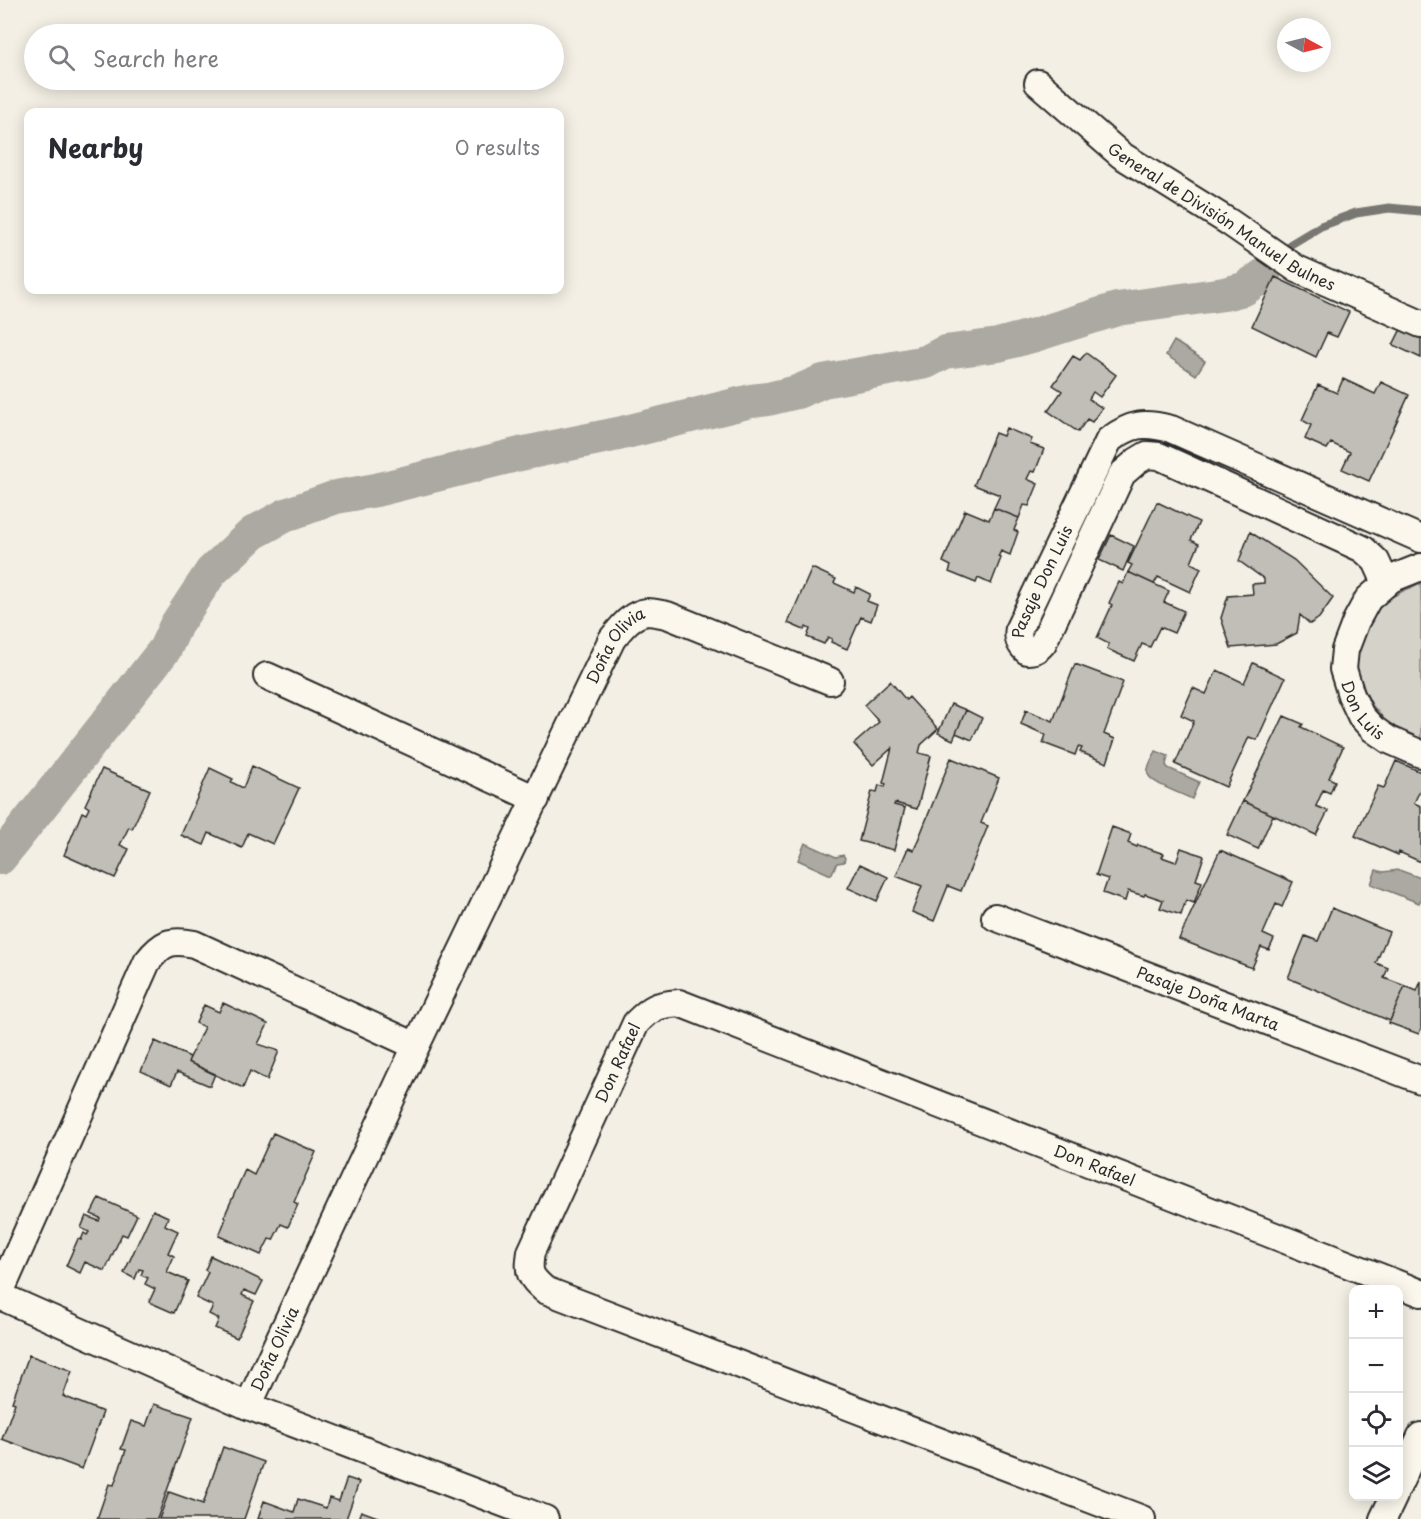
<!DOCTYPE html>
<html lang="en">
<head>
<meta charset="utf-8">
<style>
  body { margin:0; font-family:"Playpen Sans",sans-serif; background:#f7f7f7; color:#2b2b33 }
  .controls { position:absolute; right:18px; bottom:18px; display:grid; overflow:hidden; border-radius:12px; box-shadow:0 3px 15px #0003 }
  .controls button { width:54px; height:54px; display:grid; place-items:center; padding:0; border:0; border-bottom:2px solid #e1e1e2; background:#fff; color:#2b2b33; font:30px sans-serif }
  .compass { position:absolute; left:1277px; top:18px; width:54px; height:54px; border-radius:50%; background:#fff; box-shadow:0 3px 15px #0003; rotate:97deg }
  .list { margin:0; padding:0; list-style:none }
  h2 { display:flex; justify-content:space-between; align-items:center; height:78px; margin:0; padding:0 24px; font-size:26px }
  h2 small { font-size:20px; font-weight:400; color:#7c7c81 }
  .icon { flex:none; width:33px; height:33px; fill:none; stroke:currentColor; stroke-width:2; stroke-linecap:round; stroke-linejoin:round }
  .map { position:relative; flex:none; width:1421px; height:1519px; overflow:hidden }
  .search { position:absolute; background:#fff; box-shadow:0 3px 15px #0003; left:24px; top:24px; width:540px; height:66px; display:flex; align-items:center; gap:15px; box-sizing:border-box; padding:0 21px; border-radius:33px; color:#7c7c81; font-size:22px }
  .panel { position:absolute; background:#fff; box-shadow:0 3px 15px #0003; left:24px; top:108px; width:540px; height:186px; border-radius:12px }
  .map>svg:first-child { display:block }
</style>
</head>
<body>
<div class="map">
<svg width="1421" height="1519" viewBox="0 0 1421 1519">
  <rect width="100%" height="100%" fill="#f3efe4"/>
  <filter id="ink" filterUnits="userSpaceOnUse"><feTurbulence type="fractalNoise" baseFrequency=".0167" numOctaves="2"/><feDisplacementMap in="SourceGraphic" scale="12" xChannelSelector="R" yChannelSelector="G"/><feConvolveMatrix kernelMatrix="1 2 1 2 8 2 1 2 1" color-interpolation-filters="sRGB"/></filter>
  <g filter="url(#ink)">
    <!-- green -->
    <path fill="#d5d2c9" stroke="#807e7a" stroke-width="1.5" d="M 1421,584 L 1421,741 L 1399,731 L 1384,719 L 1372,705 L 1364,689 L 1358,673 L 1356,651 L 1367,623 L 1386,600 L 1405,590 Z"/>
    <!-- water -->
    <path fill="#aca9a2" stroke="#787772" stroke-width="1.5" d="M 1174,341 L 1205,361 L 1196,375 L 1166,355 Z
      M 1156,751 L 1168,756 L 1166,765 L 1168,768 L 1199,782 L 1192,799 C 1183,794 1151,784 1148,774 C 1146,767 1153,757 1156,751 Z
      M 805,843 L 836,857 L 843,855 L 845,858 L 844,862 L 837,863 L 831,875 L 798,860 Z
      M 1376,870 L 1383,872 L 1399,870 L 1421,878 L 1421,899 L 1419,903 L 1371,884 Z"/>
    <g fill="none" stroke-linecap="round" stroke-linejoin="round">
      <!-- stream -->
      <path stroke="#787772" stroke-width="9" d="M 1291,244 L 1321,226 L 1356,213 L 1389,208 L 1421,211"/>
      <!-- canal -->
      <path stroke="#aca9a2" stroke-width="34" d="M 0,858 L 165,649 L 176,625 L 211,572 L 253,533 L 286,515 L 336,497 L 376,490 L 520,454 L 618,434 L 751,401 L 768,399 L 797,392 L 823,381 L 926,362 L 945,352 L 998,345 L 1035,335 L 1117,309 L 1224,294 L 1244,289 L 1264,275"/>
    </g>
    <!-- building -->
    <path fill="#c0beb6" stroke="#2b2b2b" stroke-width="1.5" d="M 1275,277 L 1349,312 L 1337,337 L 1327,333 L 1316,357 L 1252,326 Z
      M 1402,327 L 1421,336 L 1421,358 L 1393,345 Z
      M 1086,353 L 1116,375 L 1100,397 L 1093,392 L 1089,399 L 1102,408 L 1092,422 L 1087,419 L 1078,432 L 1048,411 L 1062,391 L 1053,385 L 1073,356 L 1080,360 Z
      M 1343,379 L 1375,394 L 1381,382 L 1409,395 L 1369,481 L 1342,469 L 1350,452 L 1331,443 L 1327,449 L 1305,439 L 1311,425 L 1302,420 L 1318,385 L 1337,393 Z
      M 1006,428 L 1032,439 L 1030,444 L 1044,449 L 1035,472 L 1031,471 L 1027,479 L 1038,484 L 1029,506 L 1024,505 L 1019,518 L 994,508 L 1000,495 L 974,485 L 995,433 L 1003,436 Z
      M 1157,502 L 1199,522 L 1191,540 L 1199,544 L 1191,563 L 1201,568 L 1190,592 L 1158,577 L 1154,584 L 1128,572 L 1132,565 L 1128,563 Z
      M 994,508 L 1019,518 L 1014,530 L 1018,532 L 1010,555 L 1001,551 L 998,557 L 1001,558 L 991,584 L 978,578 L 976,583 L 949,572 L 951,566 L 943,562 L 965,510 L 989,520 Z
      M 1250,532 L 1294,560 L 1333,598 L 1319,618 L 1310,624 L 1300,615 L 1297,633 L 1276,644 L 1231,648 L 1221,618 L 1228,596 L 1253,594 L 1252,584 L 1264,583 L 1264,579 L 1239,561 Z
      M 1111,535 L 1134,546 L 1123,571 L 1099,560 Z
      M 812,568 L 836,579 L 834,583 L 854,592 L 856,587 L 870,594 L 867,601 L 877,605 L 871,621 L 861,617 L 847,649 L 831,642 L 832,639 L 828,637 L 824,644 L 807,637 L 810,629 L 806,627 L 804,630 L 788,623 Z
      M 1128,572 L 1169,591 L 1164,602 L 1184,611 L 1174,633 L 1160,627 L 1150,647 L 1142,644 L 1134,661 L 1107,649 L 1109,644 L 1097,638 L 1112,605 L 1109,603 L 1119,582 L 1123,584 Z
      M 1253,663 L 1285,678 L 1257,740 L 1249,737 L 1226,787 L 1175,764 L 1194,721 L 1181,715 L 1193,688 L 1206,694 L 1217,670 L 1244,683 Z
      M 1075,664 L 1123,682 L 1104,734 L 1115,739 L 1107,763 L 1080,752 L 1082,748 L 1078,747 L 1075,755 L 1043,743 L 1046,735 L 1021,724 L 1026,710 L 1053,721 Z
      M 890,681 L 906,700 L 909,697 L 938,729 L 921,745 L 919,753 L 931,756 L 917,809 L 895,803 L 894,805 L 905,808 L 894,850 L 859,841 L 872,791 L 877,792 L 879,785 L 885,787 L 886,784 L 883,783 L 892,748 L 873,765 L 854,744 L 879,722 L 864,705 Z
      M 951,704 L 966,710 L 953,740 L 938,733 Z
      M 966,710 L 982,718 L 972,740 L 956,733 Z
      M 1284,716 L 1303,724 L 1301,727 L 1343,747 L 1329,778 L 1335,781 L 1330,793 L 1323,790 L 1316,806 L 1328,811 L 1316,835 L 1243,801 Z
      M 951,758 L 999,778 L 981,823 L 988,826 L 961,891 L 948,886 L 934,921 L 912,912 L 922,886 L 896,876 L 908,848 L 914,850 Z
      M 1396,761 L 1421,772 L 1421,788 L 1414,803 L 1421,806 L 1421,862 L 1399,852 L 1398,855 L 1355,836 L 1378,786 L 1384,788 Z
      M 252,766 L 299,788 L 273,844 L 248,833 L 242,848 L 209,833 L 204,845 L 181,835 L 210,768 L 233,779 L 231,782 L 243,788 Z
      M 102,769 L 150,790 L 132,829 L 129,827 L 120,845 L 129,849 L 115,878 L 64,855 L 82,812 L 86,814 L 89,808 L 85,805 Z
      M 1243,801 L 1273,815 L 1258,849 L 1227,835 Z
      M 1112,827 L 1131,834 L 1128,843 L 1137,847 L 1138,845 L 1164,854 L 1162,857 L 1176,862 L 1181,848 L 1204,856 L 1196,880 L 1202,882 L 1194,903 L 1186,900 L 1181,915 L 1160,908 L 1163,900 L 1145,894 L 1144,896 L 1128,891 L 1125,901 L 1103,893 L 1108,879 L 1096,875 Z
      M 1220,850 L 1293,882 L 1282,907 L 1276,904 L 1263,934 L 1274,939 L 1269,950 L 1261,947 L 1252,968 L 1179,939 Z
      M 860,864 L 888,877 L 877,901 L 848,888 Z
      M 1332,908 L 1389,932 L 1376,963 L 1388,968 L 1384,978 L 1405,986 L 1390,1021 L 1288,978 L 1305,936 L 1318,941 Z
      M 1421,981 L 1421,1028 L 1419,1034 L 1389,1023 L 1405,986 L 1417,991 Z
      M 223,1003 L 268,1024 L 258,1044 L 279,1051 L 267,1080 L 250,1071 L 243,1088 L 188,1062 L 204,1027 L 196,1023 L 204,1005 L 219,1012 Z
      M 155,1041 L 190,1057 L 188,1062 L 215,1074 L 210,1086 L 177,1072 L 171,1085 L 141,1071 Z
      M 273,1133 L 316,1152 L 294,1202 L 298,1204 L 288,1227 L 281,1224 L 273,1240 L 269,1239 L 261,1255 L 219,1236 L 226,1218 L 224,1217 L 245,1170 L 254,1175 Z
      M 99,1198 L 137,1215 L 127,1236 L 122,1234 L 105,1271 L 85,1262 L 80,1273 L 66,1266 L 78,1239 L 81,1240 L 84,1233 L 87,1235 L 89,1232 L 81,1228 L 86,1216 L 99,1221 L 100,1218 L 91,1214 Z
      M 153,1210 L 168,1217 L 165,1225 L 178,1231 L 168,1253 L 174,1256 L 167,1272 L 188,1281 L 174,1313 L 149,1302 L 155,1289 L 145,1284 L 148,1278 L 141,1275 L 143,1270 L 139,1269 L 135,1279 L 124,1273 Z
      M 211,1256 L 263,1281 L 256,1295 L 244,1290 L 242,1295 L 254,1301 L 237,1338 L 215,1328 L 219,1319 L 209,1314 L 213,1306 L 196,1298 L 208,1272 L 205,1270 Z
      M 29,1355 L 72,1371 L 63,1396 L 103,1412 L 82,1469 L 2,1439 L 15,1403 L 12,1402 Z
      M 154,1404 L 193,1417 L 157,1519 L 97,1519 L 109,1484 L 114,1485 L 126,1450 L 121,1449 L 131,1421 L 146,1426 Z
      M 223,1447 L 264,1462 L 244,1519 L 159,1519 L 169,1492 L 203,1504 Z
      M 347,1478 L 359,1482 L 346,1519 L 258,1519 L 264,1501 L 294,1512 L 298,1499 L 326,1508 L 329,1498 L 339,1501 Z
      M 361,1511 L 383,1519 L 362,1519 L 363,1518 L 359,1516 Z"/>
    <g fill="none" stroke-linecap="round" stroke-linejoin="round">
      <!-- minor casing -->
      <g stroke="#2b2b2b" stroke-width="30">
        <g id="minor">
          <path id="s1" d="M 1038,83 L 1121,155 L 1229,222 L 1297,269 L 1421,324"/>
          <path id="s2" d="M 1421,567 L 1391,579 L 1368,599 L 1356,621 L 1345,650 L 1343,669 L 1351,695 L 1361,716 L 1373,729 L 1389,740 L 1421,754"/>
          <path id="s3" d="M 1386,583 L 1376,561 L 1363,549 L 1159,456 L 1147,455 L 1137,461 L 1122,474 L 1043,643 C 1038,649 1035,651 1027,651 C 1019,644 1017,638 1019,628 L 1109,440 C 1132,423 1144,422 1171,429 L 1421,539"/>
          <path d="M 267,676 L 536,799"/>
          <path id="s4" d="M 995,917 L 1421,1080"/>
          <path d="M 0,1293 L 147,962 C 162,943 170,939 194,944 L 416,1046"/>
          <path d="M 0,1296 L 248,1406 L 545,1519"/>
          <path id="s5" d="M 248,1406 L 416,1046 L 612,639 C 622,627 631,614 647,612 C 653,612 661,614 667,615 L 830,681"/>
          <path d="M 1398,1486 L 1421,1436"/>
          <path id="s6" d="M 1142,1519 L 545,1290 C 529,1276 528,1273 531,1252 L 636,1023 C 652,1007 656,1005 679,1003 L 1421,1293"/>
          <path d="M 1383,1519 L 1394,1496"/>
        </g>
      </g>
      <!-- minor -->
      <use href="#minor" stroke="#fbf7ec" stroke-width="26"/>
    </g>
  </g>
  <g text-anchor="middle" stroke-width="4.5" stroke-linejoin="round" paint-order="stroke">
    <!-- street labels -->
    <g font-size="16" fill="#2b2b2b" stroke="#fbf7ec">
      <text dy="6" stroke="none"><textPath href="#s1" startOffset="228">General de División Manuel Bulnes</textPath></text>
      <text dy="6" stroke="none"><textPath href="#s3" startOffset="592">Pasaje Don Luis</textPath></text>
      <text dy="6" stroke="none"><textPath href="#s5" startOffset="846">Doña Olivia</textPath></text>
      <text dy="6" stroke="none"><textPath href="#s2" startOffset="184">Don Luis</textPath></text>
      <text dy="6" stroke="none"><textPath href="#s4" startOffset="228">Pasaje Doña Marta</textPath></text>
      <text dy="6" stroke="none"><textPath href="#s6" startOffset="891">Don Rafael</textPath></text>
      <text dy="6" stroke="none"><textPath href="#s6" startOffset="1430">Don Rafael</textPath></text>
      <text dy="6" stroke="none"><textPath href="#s5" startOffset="63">Doña Olivia</textPath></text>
    </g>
  </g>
</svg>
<div class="controls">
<button>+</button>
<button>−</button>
<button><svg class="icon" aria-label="locate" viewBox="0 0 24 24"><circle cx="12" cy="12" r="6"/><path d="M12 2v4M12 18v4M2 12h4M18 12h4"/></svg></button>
<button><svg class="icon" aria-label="layers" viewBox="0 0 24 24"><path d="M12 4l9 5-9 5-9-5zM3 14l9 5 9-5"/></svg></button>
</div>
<svg class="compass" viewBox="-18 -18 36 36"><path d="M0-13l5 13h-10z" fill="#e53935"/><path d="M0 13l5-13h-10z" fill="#7c7c81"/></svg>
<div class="search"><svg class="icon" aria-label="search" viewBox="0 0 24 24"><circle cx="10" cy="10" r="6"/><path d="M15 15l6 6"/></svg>Search here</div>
<section class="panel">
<h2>Nearby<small>0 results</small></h2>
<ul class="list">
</ul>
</section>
</div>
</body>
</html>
